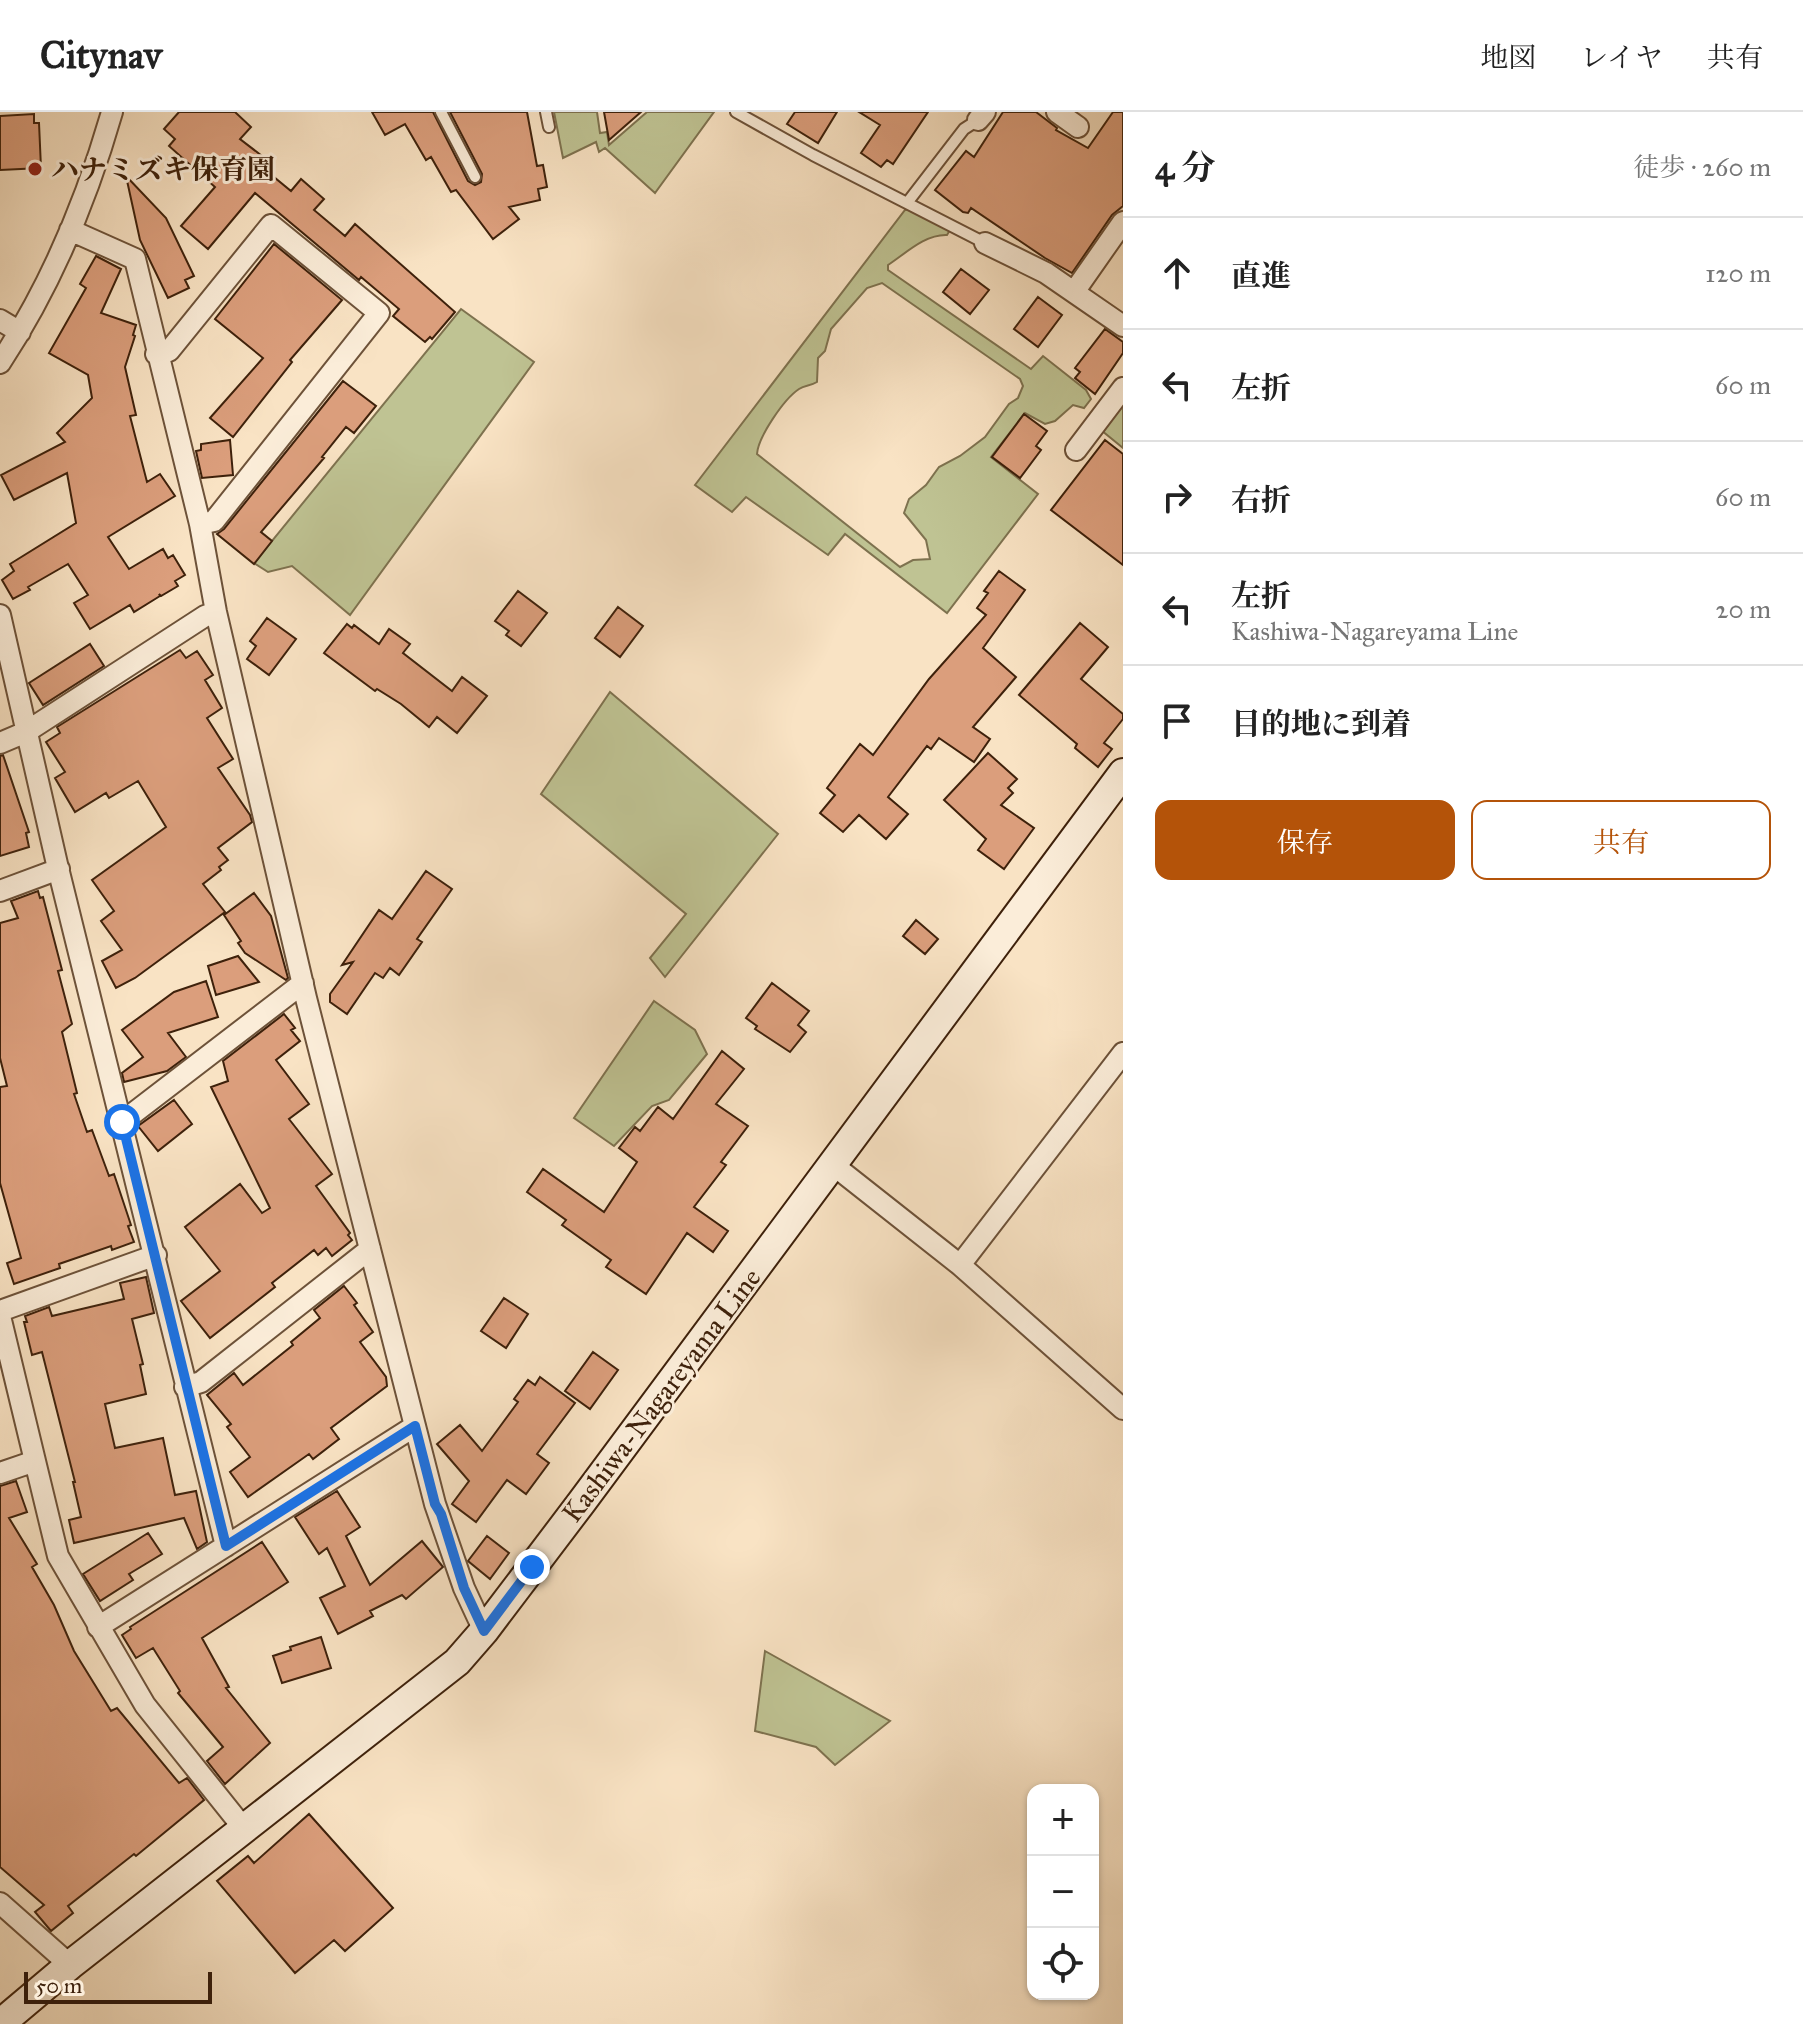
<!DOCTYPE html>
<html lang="ja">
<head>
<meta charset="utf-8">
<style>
  body { margin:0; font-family:"IM FELL Great Primer","Noto Serif JP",serif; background:#f2f2f2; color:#222 }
  .controls { position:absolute; right:24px; bottom:24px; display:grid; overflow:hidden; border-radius:16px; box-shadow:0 2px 6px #0004 }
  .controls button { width:72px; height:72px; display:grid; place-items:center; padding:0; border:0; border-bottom:2px solid #e0e0e0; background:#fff; color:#222; font:40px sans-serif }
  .scale { position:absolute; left:24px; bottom:20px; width:188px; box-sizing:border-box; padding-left:8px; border:4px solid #3e210b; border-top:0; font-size:22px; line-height:28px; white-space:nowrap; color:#3e210b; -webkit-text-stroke:6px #fbedd9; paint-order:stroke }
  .stop { position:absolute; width:24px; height:24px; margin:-18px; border:6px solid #1a73e8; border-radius:50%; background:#fff }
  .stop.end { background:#1a73e8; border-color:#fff; box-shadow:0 2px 8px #0008 }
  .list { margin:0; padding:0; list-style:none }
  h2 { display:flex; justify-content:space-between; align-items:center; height:104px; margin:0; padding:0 32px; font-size:34px }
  h2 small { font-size:26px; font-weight:400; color:#767676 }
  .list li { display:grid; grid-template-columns:52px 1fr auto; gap:24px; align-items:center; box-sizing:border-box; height:112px; padding:0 32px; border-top:2px solid #e0e0e0 }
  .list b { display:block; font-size:30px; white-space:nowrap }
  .list p { margin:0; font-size:26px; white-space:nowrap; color:#767676 }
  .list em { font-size:26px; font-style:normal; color:#767676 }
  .actions { display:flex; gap:16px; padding:24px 32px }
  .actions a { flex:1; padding:18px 0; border:2px solid #b45309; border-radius:16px; text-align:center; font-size:28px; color:#b45309 }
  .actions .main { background:#b45309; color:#fff }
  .icon { flex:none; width:44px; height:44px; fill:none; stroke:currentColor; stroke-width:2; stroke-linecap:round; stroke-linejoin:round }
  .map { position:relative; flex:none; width:1123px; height:1912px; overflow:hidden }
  header { display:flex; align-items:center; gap:48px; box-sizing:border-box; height:112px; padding:0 40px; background:#fff; border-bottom:2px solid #e0e0e0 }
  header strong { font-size:38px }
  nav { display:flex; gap:44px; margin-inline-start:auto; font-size:28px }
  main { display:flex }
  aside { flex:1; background:#fff }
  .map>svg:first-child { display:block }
</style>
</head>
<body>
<header>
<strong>Citynav</strong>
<nav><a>地図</a><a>レイヤ</a><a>共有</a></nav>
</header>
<main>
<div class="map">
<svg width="1123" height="1912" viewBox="0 0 1123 1912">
  <rect width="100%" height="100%" fill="#f9e3c4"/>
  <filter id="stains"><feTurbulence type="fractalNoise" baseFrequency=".0025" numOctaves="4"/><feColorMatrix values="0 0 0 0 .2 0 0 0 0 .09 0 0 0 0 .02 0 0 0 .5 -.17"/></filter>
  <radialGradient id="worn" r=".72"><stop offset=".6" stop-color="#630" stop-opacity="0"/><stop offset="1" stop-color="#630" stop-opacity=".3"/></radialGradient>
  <!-- green -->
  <path fill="#bfc393" stroke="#7e724f" stroke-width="2" fill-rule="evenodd" d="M 554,0 L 597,0 L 600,21 L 607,20 L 609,33 L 647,0 L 714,0 L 655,81 L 605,36 L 599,40 L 596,30 L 563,46 Z
    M 911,97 L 950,118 L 947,123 C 925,122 905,142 888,153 L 888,158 L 1031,257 L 1043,244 L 1086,278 L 1091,287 L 1084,296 L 1073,293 L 1055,309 L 1045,312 L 1025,301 L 991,345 L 1038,382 L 947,501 L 845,422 L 828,443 L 746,385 L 732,400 L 695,373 L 905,98 ZM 882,171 L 1020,267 L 1023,274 L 1018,286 L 1009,292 L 985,325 L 960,344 L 939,355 L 926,373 L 909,387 L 904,401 L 926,428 L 930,447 L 913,448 L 900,455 L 757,342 C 758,325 784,287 799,277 C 805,273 810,274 817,270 L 818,246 L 825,239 L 831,217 L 867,176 Z
    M 461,197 L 534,250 L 350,503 L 292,454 L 268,460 L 254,451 Z
    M 1123,289 L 1123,336 L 1101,318 Z
    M 610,580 L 778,722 L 665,865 L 650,846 L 686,802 L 541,682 Z
    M 654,889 L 695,918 L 707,942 L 669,988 L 652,994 L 614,1034 L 574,1006 Z
    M 765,1539 L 890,1609 L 835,1653 L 816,1635 L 755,1619 Z"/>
  <!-- building -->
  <path fill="#db9e7c" stroke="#3e210b" stroke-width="2" d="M 179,0 L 235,0 L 251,15 L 240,27 L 262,44 L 257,51 L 291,79 L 301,67 L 324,87 L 314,98 L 345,124 L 355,112 L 455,200 L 432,227 L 430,225 L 425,230 L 393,204 L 399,197 L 361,165 L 359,168 L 255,81 L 208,137 L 181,114 L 215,75 L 169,34 L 175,27 L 164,17 Z
    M 372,0 L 433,0 L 468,69 L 475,73 L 481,70 L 482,62 L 450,0 L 527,0 L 537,54 L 543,53 L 547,75 L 538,77 L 540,88 L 509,95 L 519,107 L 493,127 L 456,78 L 451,80 L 431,45 L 426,48 L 405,12 L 385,23 Z
    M 604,0 L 641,0 L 609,28 Z
    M 795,0 L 837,0 L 818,31 L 787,12 Z
    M 859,0 L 928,0 L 893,52 L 887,48 L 881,55 L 861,41 L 880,13 Z
    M 1003,0 L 1036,0 L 1057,16 L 1056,18 L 1088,36 L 1113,0 L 1123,0 L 1123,94 L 1112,103 L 1072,161 L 1045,146 L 971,96 L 968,101 L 963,100 L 935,78 L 966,39 L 974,45 Z
    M 34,2 L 34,11 L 39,11 L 41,56 L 0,58 L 0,4 Z
    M 126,64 L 166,106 L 194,164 L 185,168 L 189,176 L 168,186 L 140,128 Z
    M 274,132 L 342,188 L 290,248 L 292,250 L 233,325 L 210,306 L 263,246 L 215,207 Z
    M 96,144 L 121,157 L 101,201 L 136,213 L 133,223 L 135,224 L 125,255 L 136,303 L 130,304 L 147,370 L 160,362 L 175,384 L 108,425 L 129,457 L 163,437 L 168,446 L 173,443 L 185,463 L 175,469 L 178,474 L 161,484 L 159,482 L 160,484 L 134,500 L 130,493 L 90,517 L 74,491 L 88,483 L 68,452 L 28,475 L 30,478 L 13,487 L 2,468 L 14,459 L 10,452 L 76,411 L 67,361 L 14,388 L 1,363 L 65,330 L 57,321 L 92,286 L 88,263 L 49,241 L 86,176 L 80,172 Z
    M 961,157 L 989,178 L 970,202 L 943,180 Z
    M 1038,185 L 1062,203 L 1038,235 L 1014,217 Z
    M 1105,217 L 1123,230 L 1123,241 L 1095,282 L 1075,266 L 1080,260 L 1075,256 Z
    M 343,269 L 376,294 L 354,321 L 346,315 L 322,345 L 324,346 L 261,420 L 272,429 L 254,452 L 217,422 L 224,417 Z
    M 1024,302 L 1047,319 L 1036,334 L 1041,338 L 1020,366 L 992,345 Z
    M 230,328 L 233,363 L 202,366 L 196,339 L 201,338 L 201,332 Z
    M 1105,328 L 1123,342 L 1123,453 L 1051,398 Z
    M 999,459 L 1025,478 L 983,536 L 1016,565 L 973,615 L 990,627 L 974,650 L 939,626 L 931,637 L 927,634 L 888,685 L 908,702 L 886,727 L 859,703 L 843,720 L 820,701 L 835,683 L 827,676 L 860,632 L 873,643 L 929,567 L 986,503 L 977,496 L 988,481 L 984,479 Z
    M 518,479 L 547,501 L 521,534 L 506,523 L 509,519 L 495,509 Z
    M 618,495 L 643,514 L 620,545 L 595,526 Z
    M 267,506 L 296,527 L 269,563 L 247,547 L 256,534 L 250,529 Z
    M 1080,511 L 1108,535 L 1081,567 L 1123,602 L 1123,607 L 1104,631 L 1112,637 L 1098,655 L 1075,636 L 1077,632 L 1019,583 Z
    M 347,512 L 352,516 L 354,513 L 379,532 L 389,517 L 410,532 L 403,541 L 452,579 L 462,565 L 487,584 L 457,621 L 437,605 L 429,615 L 401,592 L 377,577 L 375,579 L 324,541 Z
    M 90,532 L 104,554 L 43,593 L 29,571 Z
    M 180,538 L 186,546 L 197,539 L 213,563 L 205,568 L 222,596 L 207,606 L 233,647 L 218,656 L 250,703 L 252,710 L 218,736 L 228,748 L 219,755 L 221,758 L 203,772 L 225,800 L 135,866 L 116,876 L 102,849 L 122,838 L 101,809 L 114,799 L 92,768 L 166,715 L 138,669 L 109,686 L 106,681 L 75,700 L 55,666 L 65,660 L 46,630 L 60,621 L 57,615 Z
    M 988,641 L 1017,667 L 1008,676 L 1013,681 L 1001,693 L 1034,716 L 1004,757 L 978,738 L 986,727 L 944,688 Z
    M 3,643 L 29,720 L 26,721 L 29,735 L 0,744 L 0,644 Z
    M 426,759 L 452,777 L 417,827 L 422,830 L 399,863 L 390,856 L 383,866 L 375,861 L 347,902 L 330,890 L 330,882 L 353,850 L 342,853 L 379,798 L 392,807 Z
    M 38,779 L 40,786 L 43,785 L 62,858 L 58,859 L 72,912 L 62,920 L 77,981 L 74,982 L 87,1020 L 92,1018 L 109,1064 L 114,1062 L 131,1113 L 128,1114 L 134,1130 L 112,1138 L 111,1134 L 59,1152 L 60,1156 L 14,1172 L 7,1151 L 21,1146 L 0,1071 L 0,975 L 7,974 L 0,946 L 0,811 L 18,806 L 11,789 Z
    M 254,781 L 271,804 L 288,866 L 286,868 L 245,841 L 238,831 L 241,829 L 224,803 Z
    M 916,808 L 938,827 L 925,842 L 903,824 Z
    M 238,844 L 259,870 L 216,883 L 208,854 Z
    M 206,869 L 218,905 L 168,921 L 186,945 L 167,959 L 124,970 L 122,961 L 143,945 L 122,918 L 174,880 Z
    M 772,871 L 809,899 L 798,913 L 806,920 L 790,940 L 755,917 L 757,914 L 746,906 Z
    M 284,902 L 295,916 L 291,918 L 300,929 L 276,948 L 309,992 L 289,1007 L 332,1062 L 316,1074 L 350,1121 L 348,1123 L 352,1128 L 332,1144 L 326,1136 L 318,1143 L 314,1138 L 272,1171 L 275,1175 L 210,1226 L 181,1189 L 220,1159 L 185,1115 L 240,1072 L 262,1101 L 270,1096 L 211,975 L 228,969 L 223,949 Z
    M 722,939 L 744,957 L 716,992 L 748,1014 L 721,1050 L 726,1053 L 694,1095 L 728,1119 L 713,1140 L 687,1121 L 646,1182 L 606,1155 L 611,1148 L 562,1113 L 566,1108 L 527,1080 L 543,1057 L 604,1100 L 637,1050 L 619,1036 L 635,1015 L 640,1019 L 658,995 L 673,1007 Z
    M 174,988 L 192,1012 L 158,1039 L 138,1014 Z
    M 146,1165 L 154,1201 L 132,1207 L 143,1252 L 140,1253 L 146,1282 L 105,1292 L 115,1336 L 163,1326 L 175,1383 L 196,1379 L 207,1430 L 197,1437 L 184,1406 L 74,1431 L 69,1408 L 81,1405 L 73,1370 L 75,1370 L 42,1240 L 32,1243 L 24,1210 L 27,1210 L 25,1204 L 49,1195 L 52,1204 L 124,1187 L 120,1171 Z
    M 344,1174 L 357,1191 L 354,1193 L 373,1220 L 360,1230 L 386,1265 L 387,1274 L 331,1316 L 339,1327 L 313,1347 L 309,1342 L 248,1385 L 230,1360 L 250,1345 L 227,1315 L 231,1312 L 207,1283 L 234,1261 L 243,1273 L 293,1233 L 291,1230 L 320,1206 L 314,1198 Z
    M 504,1186 L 528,1202 L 506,1236 L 481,1219 Z
    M 593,1240 L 618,1258 L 590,1297 L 565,1279 Z
    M 540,1265 L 575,1291 L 537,1342 L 549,1351 L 526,1382 L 507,1368 L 476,1410 L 452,1392 L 469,1369 L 437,1332 L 460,1313 L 482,1339 L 518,1290 L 514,1287 L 528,1268 L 535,1273 Z
    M 16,1369 L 27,1400 L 9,1406 L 37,1452 L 32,1455 L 54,1493 L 74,1539 L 111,1599 L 117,1596 L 179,1671 L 187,1666 L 204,1688 L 136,1744 L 134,1742 L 68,1794 L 73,1801 L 51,1819 L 35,1800 L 44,1793 L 0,1755 L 0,1374 Z
    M 337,1379 L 360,1415 L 346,1424 L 370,1473 L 422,1429 L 443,1455 L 406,1487 L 402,1483 L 370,1499 L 373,1504 L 338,1522 L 320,1486 L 345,1474 L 327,1436 L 319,1442 L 295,1405 Z
    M 148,1421 L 162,1442 L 129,1462 L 133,1468 L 100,1489 L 83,1462 Z
    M 487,1424 L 509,1441 L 490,1467 L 468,1449 Z
    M 262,1430 L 288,1470 L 202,1526 L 229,1575 L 226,1576 L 270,1631 L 225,1672 L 207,1649 L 223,1635 L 178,1581 L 180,1579 L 153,1536 L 136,1546 L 122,1523 L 131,1517 L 130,1515 Z
    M 321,1525 L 331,1556 L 282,1571 L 273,1544 L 291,1538 L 290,1535 Z
    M 309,1702 L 393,1796 L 345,1839 L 334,1828 L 295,1861 L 217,1769 L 248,1744 L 254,1751 Z"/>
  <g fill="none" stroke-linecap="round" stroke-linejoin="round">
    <!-- service casing -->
    <g stroke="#6d5239" stroke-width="14">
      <path id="service" d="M 441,0 L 475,65
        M 546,0 L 549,15
        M 736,0 L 813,43 L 985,131
        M 907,91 L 964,17 L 978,8"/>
    </g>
    <!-- minor casing -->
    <g stroke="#6d5239" stroke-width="24">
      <path id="minor" d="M 1057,0 L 1078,15
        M 978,8 L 985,0
        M 70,118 L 135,147 L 200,412 L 216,500 L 306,886 L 415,1314 L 435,1392 L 464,1476 L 484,1519
        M 985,131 L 1046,161 L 1123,214
        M 1074,180 L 1123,110
        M 0,208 L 20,220
        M 156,242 L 169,239 L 271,113 L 379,201 L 214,409 L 200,412
        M 0,251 C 50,175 87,87 112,0
        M 1076,338 L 1123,276
        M 0,503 L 57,752 L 226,1434
        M 0,631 L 26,620 L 205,504 L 216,500
        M 0,779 L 59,757
        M 122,1010 L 303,871
        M 832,1052 L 960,1153 L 1123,1297
        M 960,1153 L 1123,941
        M 0,1199 L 156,1143
        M 0,1204 L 35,1349 L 0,1361
        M 185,1275 L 201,1270 L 370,1137
        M 35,1349 L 58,1444 L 145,1593 L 245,1718
        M 98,1515 L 415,1314
        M 0,1791 L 70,1853"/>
    </g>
    <!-- secondary casing -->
    <g stroke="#3e210b" stroke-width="32">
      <path id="secondary" d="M 0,1912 L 70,1853 L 457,1550 L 484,1519 L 581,1391 L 1123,661"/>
    </g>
    <!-- service -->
    <use href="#service" stroke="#fbedd9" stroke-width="10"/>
    <!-- minor -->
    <use href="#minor" stroke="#fbedd9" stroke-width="20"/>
    <!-- secondary -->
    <use href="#secondary" stroke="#fbedd9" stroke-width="28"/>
  </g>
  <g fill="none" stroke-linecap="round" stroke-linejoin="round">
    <!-- route -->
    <path stroke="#1a73e8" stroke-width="10" d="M 122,1010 L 226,1434 L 415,1314 L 435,1392 L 441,1402 L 464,1476 L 484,1519 L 532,1455"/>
  </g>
  <!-- markers -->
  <circle fill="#8f2418" stroke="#fbedd9" stroke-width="3" cx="35" cy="57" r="8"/>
  <g text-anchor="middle" stroke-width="6" stroke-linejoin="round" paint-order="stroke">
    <!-- poi labels -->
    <g font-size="28" font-weight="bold" fill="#3e210b" stroke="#fbedd9" text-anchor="start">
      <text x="51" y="67">ハナミズキ保育園</text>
    </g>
    <!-- street labels -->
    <g font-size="28" fill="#3e210b" stroke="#fbedd9">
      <text transform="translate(661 1283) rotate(-53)" y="10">Kashiwa-Nagareyama Line</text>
    </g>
  </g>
  <rect width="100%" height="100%" filter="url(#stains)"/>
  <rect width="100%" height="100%" fill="url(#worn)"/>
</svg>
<div class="controls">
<button>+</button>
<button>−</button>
<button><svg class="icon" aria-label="locate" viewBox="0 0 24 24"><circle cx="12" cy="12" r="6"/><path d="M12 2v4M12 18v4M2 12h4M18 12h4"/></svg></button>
</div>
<div class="scale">50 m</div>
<div class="stop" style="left:122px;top:1010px"></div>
<div class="stop end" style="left:532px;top:1455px"></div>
</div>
<aside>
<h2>4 分<small>徒歩 · 260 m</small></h2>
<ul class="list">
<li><svg class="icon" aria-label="ahead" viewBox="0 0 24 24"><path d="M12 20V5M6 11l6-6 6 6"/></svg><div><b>直進</b></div><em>120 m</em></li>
<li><svg class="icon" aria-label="left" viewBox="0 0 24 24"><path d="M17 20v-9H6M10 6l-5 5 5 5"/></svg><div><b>左折</b></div><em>60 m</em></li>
<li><svg class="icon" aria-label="right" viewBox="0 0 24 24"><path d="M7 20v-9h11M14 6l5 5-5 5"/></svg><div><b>右折</b></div><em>60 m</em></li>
<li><svg class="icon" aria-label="left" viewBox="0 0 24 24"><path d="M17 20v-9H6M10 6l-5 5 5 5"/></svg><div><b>左折</b><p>Kashiwa-Nagareyama Line</p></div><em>20 m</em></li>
<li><svg class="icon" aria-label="arrive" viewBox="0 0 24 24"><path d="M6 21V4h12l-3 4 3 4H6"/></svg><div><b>目的地に到着</b></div></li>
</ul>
<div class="actions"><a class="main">保存</a><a>共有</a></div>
</aside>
</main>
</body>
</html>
